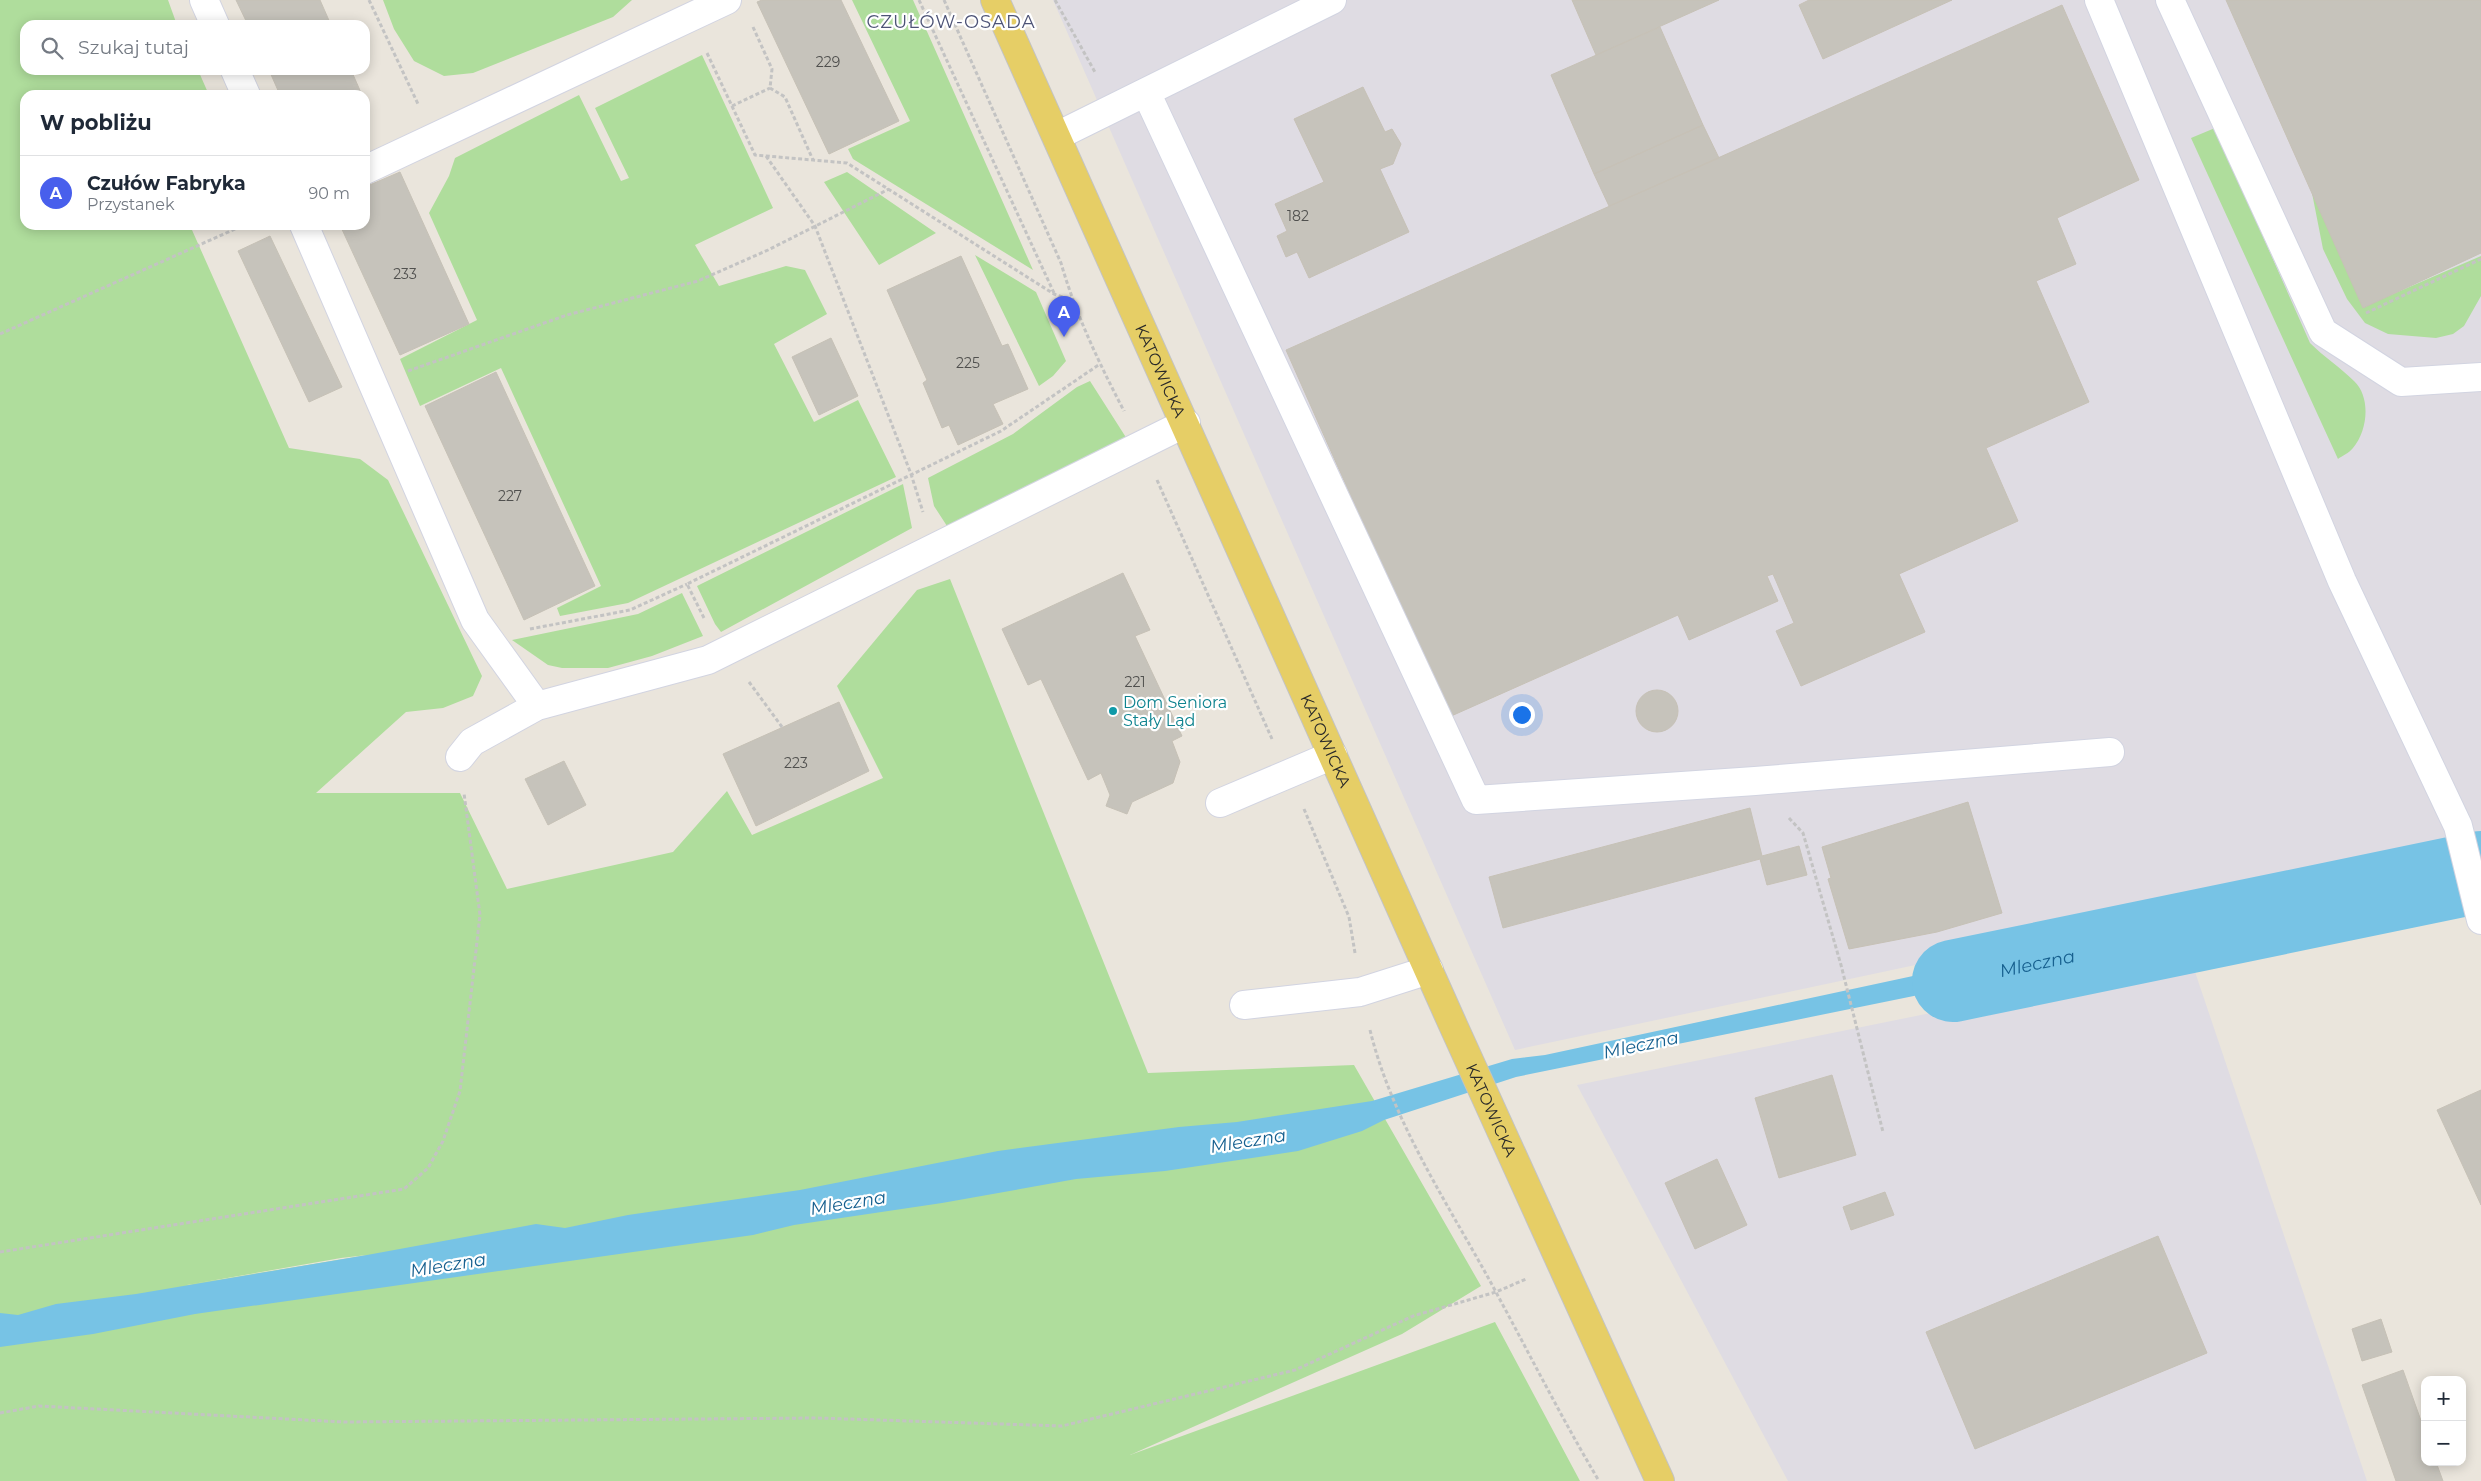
<!DOCTYPE html>
<html lang="pl">
<head>
<meta charset="utf-8">
<style>
  body { margin:0; font-family:Montserrat,sans-serif; background:#f2f2f3; color:#1f2937 }
  .controls { position:absolute; right:15px; bottom:15px; display:grid; overflow:hidden; border-radius:10px; box-shadow:0 2px 12px #0003 }
  .controls button { width:45px; height:45px; display:grid; place-items:center; padding:0; border:0; border-bottom:1px solid #e0e1e3; background:#fff; color:#1f2937; font:25px sans-serif }
  .you { position:absolute; left:1521px; top:714px; width:18px; height:18px; margin:-12px; border:4px solid #fff; border-radius:50%; background:#1a73e8; box-shadow:0 0 0 8px #1a73e833 }
  .badge { display:grid; place-items:center; width:32px; height:32px; border-radius:50%; background:#485fec; color:#fff; font-size:16px; font-weight:700 }
  .pin { position:absolute; translate:-50% -41px; filter:drop-shadow(0 1px 2px #0008) }
  .pin::after { content:''; position:absolute; top:26px; width:18px; height:15px; background:inherit; clip-path:polygon(0 0,100% 0,50% 100%) }
  .list { margin:0; padding:0; list-style:none }
  h2 { display:flex; justify-content:space-between; align-items:center; height:65px; margin:0; padding:0 20px; font-size:21px }
  h2 small { font-size:16px; font-weight:400; color:#747a83 }
  .list li { display:grid; grid-template-columns:32px 1fr auto; gap:15px; align-items:center; box-sizing:border-box; height:75px; padding:0 20px; border-top:1px solid #e0e1e3 }
  .list b { display:block; font-size:19px; white-space:nowrap }
  .list p { margin:0; font-size:16px; white-space:nowrap; color:#747a83 }
  .list em { font-size:16px; font-style:normal; color:#747a83 }
  .icon { flex:none; width:28px; height:28px; fill:none; stroke:currentColor; stroke-width:2; stroke-linecap:round; stroke-linejoin:round }
  .map { position:relative; flex:none; width:2481px; height:1481px; overflow:hidden }
  .search { position:absolute; background:#fff; box-shadow:0 2px 12px #0003; left:20px; top:20px; width:350px; height:55px; display:flex; align-items:center; gap:12px; box-sizing:border-box; padding:0 18px; border-radius:15px; color:#747a83; font-size:19px }
  .panel { position:absolute; background:#fff; box-shadow:0 2px 12px #0003; left:20px; top:90px; width:350px; height:140px; border-radius:15px }
  .map>svg:first-child { display:block }
</style>
</head>
<body>
<div class="map">
<svg width="2481" height="1481" viewBox="0 0 2481 1481">
  <rect width="100%" height="100%" fill="#eae5dc"/>
  <!-- industrial -->
  <path fill="#dfdce3" d="M 1053,0 L 2481,0 L 2481,845 L 1515,1050 Z
    M 2191,960 L 2367,1481 L 1788,1481 L 1577,1085 Z"/>
  <!-- green -->
  <path fill="#afdd9c" fill-rule="evenodd" d="M 0,0 L 168,0 L 177,25 L 25,25 L 25,70 L 198,70 L 209,95 L 25,95 L 25,225 L 199,225 L 192,230 L 289,448 L 360,459 L 388,480 L 482,676 L 473,696 L 443,708 L 406,712 L 316,793 L 460,793 L 507,889 L 673,852 L 727,791 L 752,835 L 883,778 L 837,686 L 917,590 L 950,579 L 1148,1073 L 1354,1065 L 1481,1286 L 1402,1334 L 1130,1455 L 1495,1322 L 1580,1481 L 0,1481 ZM 367,1255 L 187,1285 L 341,1258 Z
    M 383,0 L 632,0 L 613,17 L 473,73 L 444,76 L 414,61 L 394,29 Z
    M 852,0 L 913,0 L 1033,270 L 853,159 L 848,149 L 910,121 Z
    M 702,55 L 773,208 L 695,245 L 719,286 L 786,266 L 805,270 L 827,314 L 774,344 L 814,422 L 858,400 L 896,477 L 628,603 L 560,616 L 557,608 L 601,586 L 501,368 L 420,406 L 400,359 L 477,320 L 429,213 L 449,176 L 455,158 L 579,95 L 621,181 L 629,178 L 595,108 Z
    M 2215,128 L 2310,343 C 2324,357 2340,367 2354,381 C 2371,397 2368,430 2353,448 C 2349,453 2342,456 2338,459 L 2191,138 Z
    M 847,172 L 936,233 L 879,265 L 824,182 Z
    M 2312,193 L 2363,307 L 2481,256 L 2481,296 L 2464,326 L 2453,334 L 2436,338 L 2388,334 L 2365,323 L 2347,299 L 2323,249 Z
    M 975,255 L 1036,292 L 1066,361 L 1053,376 L 1039,386 Z
    M 1090,381 L 1127,439 L 947,526 L 934,506 L 928,478 L 1013,434 L 1077,387 Z
    M 903,484 L 912,528 L 721,632 L 715,624 L 697,586 Z
    M 682,593 L 703,636 L 652,656 L 608,668 L 562,668 L 548,665 L 512,640 L 638,614 Z"/>
  <!-- water -->
  <path fill="#77c3e5" d="M 2062,944 L 2066,965 L 1516,1077 L 1384,1120 L 1362,1131 L 1298,1151 L 1165,1171 L 1076,1179 L 942,1203 L 794,1225 L 753,1235 L 195,1314 L 93,1334 L 0,1347 L 0,1313 L 18,1315 L 56,1304 L 136,1294 L 367,1255 L 536,1224 L 565,1228 L 628,1215 L 800,1190 L 998,1151 L 1179,1127 L 1237,1122 L 1372,1101 L 1512,1059 L 1545,1055 Z"/>
  <g fill="none" stroke-linecap="round" stroke-linejoin="round">
    <!-- river -->
    <path stroke="#77c3e5" stroke-width="82" id="s1" d="M 1953,981 L 2481,872"/>
  </g>
  <!-- building -->
  <path fill="#c6c3bb" stroke="#c6c1b6" d="M 236,0 L 320,0 L 331,25 L 248,25 Z
    M 762,0 L 841,0 L 899,121 L 829,154 L 757,2 Z
    M 1572,0 L 1719,0 L 1596,55 Z
    M 1809,0 L 1952,0 L 1823,59 L 1799,5 Z
    M 2226,0 L 2481,0 L 2481,253 L 2363,308 Z
    M 2062,5 L 2139,180 L 2057,218 L 2076,264 L 2036,281 L 2089,402 L 1986,448 L 2018,521 L 1899,574 L 1925,632 L 1801,686 L 1776,631 L 1794,623 L 1773,574 L 1767,576 L 1778,601 L 1689,640 L 1678,615 L 1449,717 L 1286,350 Z
    M 1660,27 L 1703,125 L 1594,174 L 1551,75 Z
    M 269,70 L 351,70 L 362,95 L 280,95 Z
    M 1363,87 L 1385,132 L 1392,129 L 1401,144 L 1393,164 L 1380,169 L 1409,232 L 1309,278 L 1297,252 L 1286,257 L 1277,236 L 1287,231 L 1275,204 L 1324,182 L 1294,119 Z
    M 1703,125 L 1719,158 L 1609,206 L 1594,174 Z
    M 400,172 L 469,324 L 400,355 L 340,225 L 365,225 L 365,187 Z
    M 270,236 L 342,387 L 309,402 L 238,251 Z
    M 961,256 L 1002,346 L 1008,344 L 1028,389 L 993,404 L 1003,424 L 958,445 L 949,425 L 942,428 L 923,383 L 927,380 L 887,290 Z
    M 831,338 L 858,396 L 819,415 L 792,357 Z
    M 496,372 L 595,586 L 524,620 L 425,406 Z
    M 1123,573 L 1150,630 L 1135,636 L 1182,736 L 1172,741 L 1180,762 L 1173,783 L 1132,802 L 1127,814 L 1106,806 L 1110,795 L 1101,773 L 1088,780 L 1041,679 L 1028,685 L 1002,629 Z
    M1636 711a21 21 0 1 1 42 0a21 21 0 1 1-42 0Z
    M 839,702 L 869,771 L 756,826 L 723,754 Z
    M 564,761 L 586,805 L 548,825 L 525,779 Z
    M 1968,802 L 2002,913 L 1937,932 L 1849,949 L 1828,879 L 1831,878 L 1822,847 Z
    M 1750,808 L 1762,856 L 1799,846 L 1807,875 L 1767,885 L 1760,859 L 1503,928 L 1489,877 Z
    M 1832,1075 L 1856,1155 L 1779,1178 L 1755,1098 Z
    M 2481,1090 L 2481,1205 L 2437,1110 Z
    M 1717,1159 L 1747,1225 L 1695,1249 L 1665,1183 Z
    M 1885,1192 L 1894,1215 L 1851,1230 L 1843,1207 Z
    M 2158,1236 L 2207,1353 L 1975,1449 L 1926,1332 Z
    M 2381,1319 L 2392,1352 L 2362,1361 L 2352,1329 Z
    M 2403,1370 L 2425,1432 L 2425,1462 L 2436,1462 L 2443,1481 L 2396,1481 L 2362,1385 Z"/>
  <g fill="none" stroke-linecap="round" stroke-linejoin="round">
    <!-- minor casing -->
    <g stroke="#d2d4e1" stroke-width="30">
      <path id="minor" d="M 204,0 L 215,25
        M 2099,0 L 2342,581 L 2458,826 L 2481,920
        M 2170,0 L 2323,332 L 2401,382 L 2481,377
        M 235,70 L 246,95
        M 1146,92 L 1476,800 L 1755,781 L 2110,752
        M 1057,136 L 1332,0
        M 365,170 L 727,0
        M 304,225 L 475,620 L 537,706
        M 460,757 L 472,742 L 537,706 L 708,660 L 1186,423
        M 1220,803 L 1333,755
        M 1244,1005 L 1360,992 L 1429,970"/>
    </g>
    <!-- major casing -->
    <g stroke="#c3c3c3" stroke-width="30">
      <g id="major">
        <path id="s2" d="M 995,0 L 1453,1025 L 1660,1481"/>
      </g>
    </g>
    <!-- path -->
    <path stroke="#c3c3c3" stroke-width="3" stroke-dasharray="4 2.5" stroke-linecap="butt" d="M 369,0 L 418,104
      M 919,0 L 1054,293
      M 944,0 L 1061,263 C 1076,315 1099,363 1124,411
      M 1055,0 L 1096,74
      M 753,27 L 772,69 L 770,88 L 785,97 L 813,160
      M 707,53 L 755,155 L 847,163 L 1054,294 L 1071,300
      M 732,106 L 770,88
      M 766,156 L 815,226 L 911,474 L 923,512
      M 2366,313 L 2481,259
      M 0,334 L 244,225
      M 408,371 L 567,315 L 698,281 L 768,250 L 889,189
      M 1157,480 L 1272,739
      M 704,618 L 687,584 L 1001,431 L 1100,364
      M 530,629 L 630,610 L 687,584
      M 749,682 L 782,727
      M 1304,809 L 1349,917 L 1355,953
      M 1789,818 L 1803,833 L 1841,965 L 1883,1132
      M 1370,1030 C 1391,1116 1442,1195 1485,1272 C 1523,1341 1558,1412 1599,1481
      M 0,1252 L 404,1189 L 428,1168 L 443,1141 L 460,1091 L 480,915 L 464,793
      M 0,1413 L 39,1406 L 344,1422 L 817,1418 L 1062,1426 L 1295,1370 L 1413,1316 L 1496,1292 L 1526,1279"/>
    <!-- minor -->
    <use href="#minor" stroke="#fff" stroke-width="28"/>
    <!-- major -->
    <use href="#major" stroke="#e6ce66" stroke-width="28"/>
  </g>
  <!-- markers -->
  <circle fill="#0f9aa8" stroke="#fff" stroke-width="2" cx="1113" cy="711" r="5"/>
  <g text-anchor="middle" stroke-width="4.5" stroke-linejoin="round" paint-order="stroke">
    <!-- number labels -->
    <g font-size="14" fill="#50504e">
      <text x="828" y="67">229</text>
      <text x="1298" y="221">182</text>
      <text x="405" y="279">233</text>
      <text x="968" y="368">225</text>
      <text x="510" y="501">227</text>
      <text x="1135" y="687">221</text>
      <text x="796" y="768">223</text>
    </g>
    <!-- street labels -->
    <g font-size="16" fill="#292929" stroke="#fff">
      <text dy="6" stroke="none"><textPath href="#s2" startOffset="406">KATOWICKA</textPath></text>
      <text dy="6" stroke="none"><textPath href="#s2" startOffset="811">KATOWICKA</textPath></text>
      <text dy="6" stroke="none"><textPath href="#s2" startOffset="1216">KATOWICKA</textPath></text>
    </g>
    <!-- culture labels -->
    <g font-size="16" fill="#0d838f" stroke="#fff" text-anchor="start">
      <text x="1123" y="708">Dom Seniora<tspan x="1123" dy="18">Stały Ląd</tspan></text>
    </g>
    <!-- neighbourhood labels -->
    <g font-size="18" letter-spacing="1" fill="#4d5376" stroke="#fff">
      <text x="951" y="28">CZUŁÓW-OSADA</text>
    </g>
    <!-- water labels -->
    <g font-size="18" font-style="italic" fill="#17608f" stroke="#fff">
      <text dy="6" stroke="none"><textPath href="#s1" startOffset="86">Mleczna</textPath></text>
      <text transform="translate(1641 1045) rotate(-12)" y="6">Mleczna</text>
      <text transform="translate(1248 1141) rotate(-9)" y="6">Mleczna</text>
      <text transform="translate(848 1203) rotate(-9)" y="6">Mleczna</text>
      <text transform="translate(448 1265) rotate(-9)" y="6">Mleczna</text>
    </g>
  </g>
</svg>
<div class="controls">
<button>+</button>
<button>−</button>
</div>
<div class="you"></div>
<div class="pin badge" style="left:1064px;top:337px">A</div>
<div class="search"><svg class="icon" aria-label="search" viewBox="0 0 24 24"><circle cx="10" cy="10" r="6"/><path d="M15 15l6 6"/></svg>Szukaj tutaj</div>
<section class="panel">
<h2>W pobliżu<small></small></h2>
<ul class="list">
<li><span class="badge">A</span><div><b>Czułów Fabryka</b><p>Przystanek</p></div><em>90 m</em></li>
</ul>
</section>
</div>
</body>
</html>
